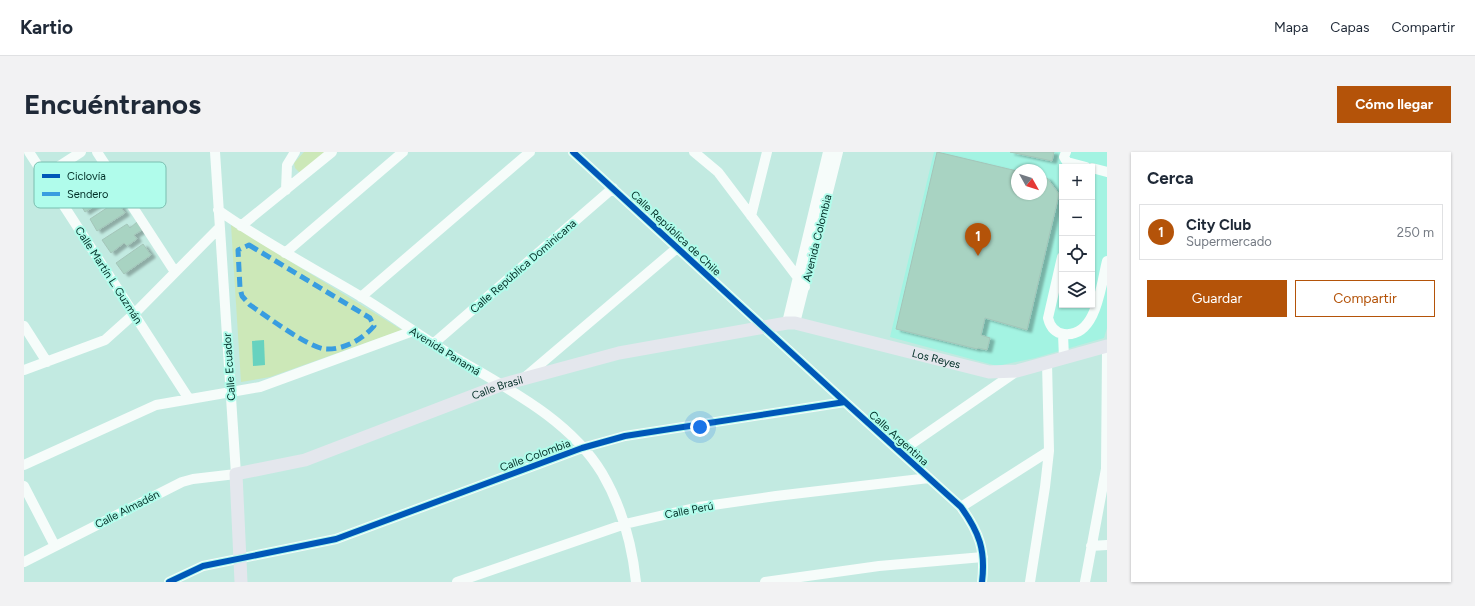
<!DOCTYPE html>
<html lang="es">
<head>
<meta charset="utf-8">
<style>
  body { margin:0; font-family:Figtree,sans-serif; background:#f2f2f3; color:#1f2937 }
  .controls { position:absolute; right:12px; top:12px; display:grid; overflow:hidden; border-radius:0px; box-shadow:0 1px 3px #0004 }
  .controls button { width:36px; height:36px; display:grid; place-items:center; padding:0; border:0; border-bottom:1px solid #e0e1e3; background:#fff; color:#1f2937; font:20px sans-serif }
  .compass { position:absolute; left:987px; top:12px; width:36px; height:36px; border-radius:50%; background:#fff; box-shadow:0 1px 3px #0004; rotate:129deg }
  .you { position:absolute; left:676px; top:275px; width:14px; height:14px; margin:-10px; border:3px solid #fff; border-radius:50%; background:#1a73e8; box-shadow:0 0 0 6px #1a73e833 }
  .badge { display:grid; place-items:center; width:26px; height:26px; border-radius:50%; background:#b45309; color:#fff; font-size:13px; font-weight:700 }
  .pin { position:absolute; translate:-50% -33px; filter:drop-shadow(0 1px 2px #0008) }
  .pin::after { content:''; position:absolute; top:21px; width:14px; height:12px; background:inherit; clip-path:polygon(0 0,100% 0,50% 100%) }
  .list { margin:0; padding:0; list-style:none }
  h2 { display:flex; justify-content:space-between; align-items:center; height:52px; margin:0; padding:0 16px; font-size:17px }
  h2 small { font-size:13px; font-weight:400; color:#747a83 }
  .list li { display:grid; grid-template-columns:26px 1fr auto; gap:12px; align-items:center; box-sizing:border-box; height:56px; margin:0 8px 8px; padding:0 8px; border:1px solid #e0e1e3; border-radius:0px }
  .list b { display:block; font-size:15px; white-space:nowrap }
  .list p { margin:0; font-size:13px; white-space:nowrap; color:#747a83 }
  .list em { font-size:13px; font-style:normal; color:#747a83 }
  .actions { display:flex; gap:8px; padding:12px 16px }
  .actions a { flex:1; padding:9px 0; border:1px solid #b45309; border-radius:0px; text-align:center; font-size:14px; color:#b45309 }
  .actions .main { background:#b45309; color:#fff }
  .icon { flex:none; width:22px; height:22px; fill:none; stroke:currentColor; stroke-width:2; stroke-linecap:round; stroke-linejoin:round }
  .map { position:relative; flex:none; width:1083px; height:430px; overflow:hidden; border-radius:0px }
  header { display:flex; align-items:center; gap:24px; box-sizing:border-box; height:56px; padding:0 20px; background:#fff; border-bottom:1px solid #e0e1e3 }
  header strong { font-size:19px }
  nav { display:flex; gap:22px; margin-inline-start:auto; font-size:14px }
  .intro { display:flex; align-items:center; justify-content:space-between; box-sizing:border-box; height:96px; padding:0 24px }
  h1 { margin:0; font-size:28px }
  .button { padding:10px 18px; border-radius:0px; background:#b45309; color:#fff; font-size:14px; font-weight:700 }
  main { display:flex; gap:24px; padding:0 24px }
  aside { flex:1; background:#fff; border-radius:0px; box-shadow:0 1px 3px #0004 }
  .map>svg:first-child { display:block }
</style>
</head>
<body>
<header>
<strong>Kartio</strong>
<nav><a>Mapa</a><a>Capas</a><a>Compartir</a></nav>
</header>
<div class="intro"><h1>Encuéntranos</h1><a class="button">Cómo llegar</a></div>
<main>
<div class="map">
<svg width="1083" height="430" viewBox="0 0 1083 430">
  <defs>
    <filter id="shadow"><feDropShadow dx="4.5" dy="2.5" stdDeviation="1" flood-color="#0004"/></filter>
  </defs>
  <rect width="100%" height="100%" fill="#c2eae1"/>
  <!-- built -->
  <path fill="#a3f3e2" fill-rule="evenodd" d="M 910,0 L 1083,0 L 1083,176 L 1080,186 L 1011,206 L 973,214 L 866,185 ZM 1038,15 L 1068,15 L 1068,153 L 1038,153 ZM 993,18 L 1017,18 L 1017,42 L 993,42 Z"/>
  <!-- green -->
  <path fill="#cce8b8" d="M 280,0 L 303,0 L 280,19 L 275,20 L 271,16 L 270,11 Z
    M 207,73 L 378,178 L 246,225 L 217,230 Z"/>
  <!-- water -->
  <path fill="#67d2bf" d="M 240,188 L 241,213 L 229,214 L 228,189 Z"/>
  <!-- building -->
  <path fill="#a8d3c2" stroke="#a4c5b9" filter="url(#shadow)" d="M 913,0 L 993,19 L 993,42 L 1017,42 L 1017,25 L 1023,26 L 1035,42 L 1003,178 L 961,166 L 957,183 L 966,186 L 963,198 L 954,196 L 953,197 L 872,177 Z
    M 986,0 L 1030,0 L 1028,9 Z
    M 74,35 L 82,47 L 61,60 L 54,48 Z
    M 98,46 L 101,51 L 96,54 L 101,61 L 73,79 L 66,67 Z
    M 113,70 L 118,78 L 110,83 L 113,87 L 103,94 L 100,91 L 87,101 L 78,88 L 103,72 L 106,76 Z
    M 119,92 L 127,103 L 100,122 L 92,111 Z"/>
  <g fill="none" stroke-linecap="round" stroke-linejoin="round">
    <!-- minor -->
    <path stroke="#f6fcfa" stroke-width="10" d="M 5,0 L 165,247
      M 73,0 L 151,120
      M 549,0 L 821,250 L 937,355 C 955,380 962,398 958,430
      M 670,0 L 694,20 L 781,135
      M 1042,0 L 1040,5 L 1043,10 L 1062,15
      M 1068,16 L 1083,20
      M 20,24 L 57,0
      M 262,38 L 263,13 L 271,0
      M 194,58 C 239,90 289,116 336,144 C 367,163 396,184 427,203 C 480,235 545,266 578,321 C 598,355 608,392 612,430
      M 727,64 L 743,0
      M 217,74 L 308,0
      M 261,101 L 379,0
      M 1038,105 L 1024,166 C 1026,174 1030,181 1040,182 C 1073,186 1077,132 1083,109
      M 337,145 L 506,0
      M 763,171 L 804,0
      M 771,171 L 814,0
      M 0,174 L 23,210
      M 1039,182 L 1040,206
      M 409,192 L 589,36
      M 0,218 L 81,188 L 110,162 L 196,75
      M 500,226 L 653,96
      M 876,300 L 993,219
      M 0,313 L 132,253 L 236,235 L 389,179
      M 0,334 L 31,394
      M 937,355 L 1025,299
      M 1067,394 L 1083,393
      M 0,410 L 158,330 L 169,327 L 212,322 L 191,0
      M 145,430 L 179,414 L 312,387 L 558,296 L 601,284 L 821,250
      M 433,430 L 601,372 L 675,355 L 752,344 L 905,326
      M 741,430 L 855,414 L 959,405
      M 1006,430 L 1021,335 L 1025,299 L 1023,210
      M 1061,430 L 1082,317 L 1083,200"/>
    <!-- major -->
    <path stroke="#e4e7ed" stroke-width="13" id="s1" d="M 217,430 L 212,322 L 281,308 L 477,233 L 595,201 L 763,171 L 771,171 L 965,220 L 993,219 L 1083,194"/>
    <!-- quiet -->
    <path stroke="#399de0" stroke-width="5" stroke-dasharray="10 5" stroke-linecap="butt" d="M 225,93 L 346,166 L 350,174 C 339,187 320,198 302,197 C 286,197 241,163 226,153 L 218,144 L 216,136 L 214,98 Z"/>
    <!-- cycleway casing -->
    <g stroke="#b0fceb" stroke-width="8">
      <path id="cycleway" d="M 549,0 L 821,250 L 937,355 C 955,380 962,398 958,430
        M 145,430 L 179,414 L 312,387 L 558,296 L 601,284 L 821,250"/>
    </g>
    <!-- cycleway -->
    <use href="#cycleway" stroke="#0057b8" stroke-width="6"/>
  </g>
  <g text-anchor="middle" stroke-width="4" stroke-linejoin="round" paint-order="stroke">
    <!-- street labels -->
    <g font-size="11" fill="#002e26" stroke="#b0fceb">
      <text transform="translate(652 81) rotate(43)" y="4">Calle República de Chile</text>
      <text transform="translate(793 86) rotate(-76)" y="4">Avenida Colombia</text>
      <text transform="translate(499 114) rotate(-41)" y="4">Calle República Dominicana</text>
      <text transform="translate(85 123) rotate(57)" y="4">Calle Martín L. Guzmán</text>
      <text transform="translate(421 199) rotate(32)" y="4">Avenida Panamá</text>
      <text dy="4" stroke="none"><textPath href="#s1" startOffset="835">Los Reyes</textPath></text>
      <text transform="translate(205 215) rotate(-94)" y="4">Calle Ecuador</text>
      <text dy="4" stroke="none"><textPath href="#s1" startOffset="384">Calle Brasil</textPath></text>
      <text transform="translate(875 286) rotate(42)" y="4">Calle Argentina</text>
      <text transform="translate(511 303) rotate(-20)" y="4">Calle Colombia</text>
      <text transform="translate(103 357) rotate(-27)" y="4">Calle Almadén</text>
      <text transform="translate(665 358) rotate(-11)" y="4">Calle Perú</text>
    </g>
  </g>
  <!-- legend -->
  <rect x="10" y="10" width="132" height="46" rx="6" fill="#b0fceb" stroke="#7bbeb0" stroke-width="1"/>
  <rect x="18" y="22" width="18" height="4" fill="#0057b8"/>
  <rect x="18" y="40" width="18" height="4" fill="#399de0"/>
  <g font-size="11" fill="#002e26">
    <text x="43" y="28">Ciclovía</text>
    <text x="43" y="46">Sendero</text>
  </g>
</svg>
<div class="controls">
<button>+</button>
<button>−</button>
<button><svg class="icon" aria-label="locate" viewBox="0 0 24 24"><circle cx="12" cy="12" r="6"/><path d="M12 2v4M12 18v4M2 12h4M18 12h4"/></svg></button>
<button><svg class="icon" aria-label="layers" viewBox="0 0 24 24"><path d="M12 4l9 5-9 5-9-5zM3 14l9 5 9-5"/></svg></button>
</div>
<svg class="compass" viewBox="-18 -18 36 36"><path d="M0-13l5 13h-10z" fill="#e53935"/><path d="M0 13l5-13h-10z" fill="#747a83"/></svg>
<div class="you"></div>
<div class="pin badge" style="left:954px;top:104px">1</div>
</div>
<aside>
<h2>Cerca<small></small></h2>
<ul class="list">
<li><span class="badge">1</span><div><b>City Club</b><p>Supermercado</p></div><em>250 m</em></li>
</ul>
<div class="actions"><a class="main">Guardar</a><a>Compartir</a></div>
</aside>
</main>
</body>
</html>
